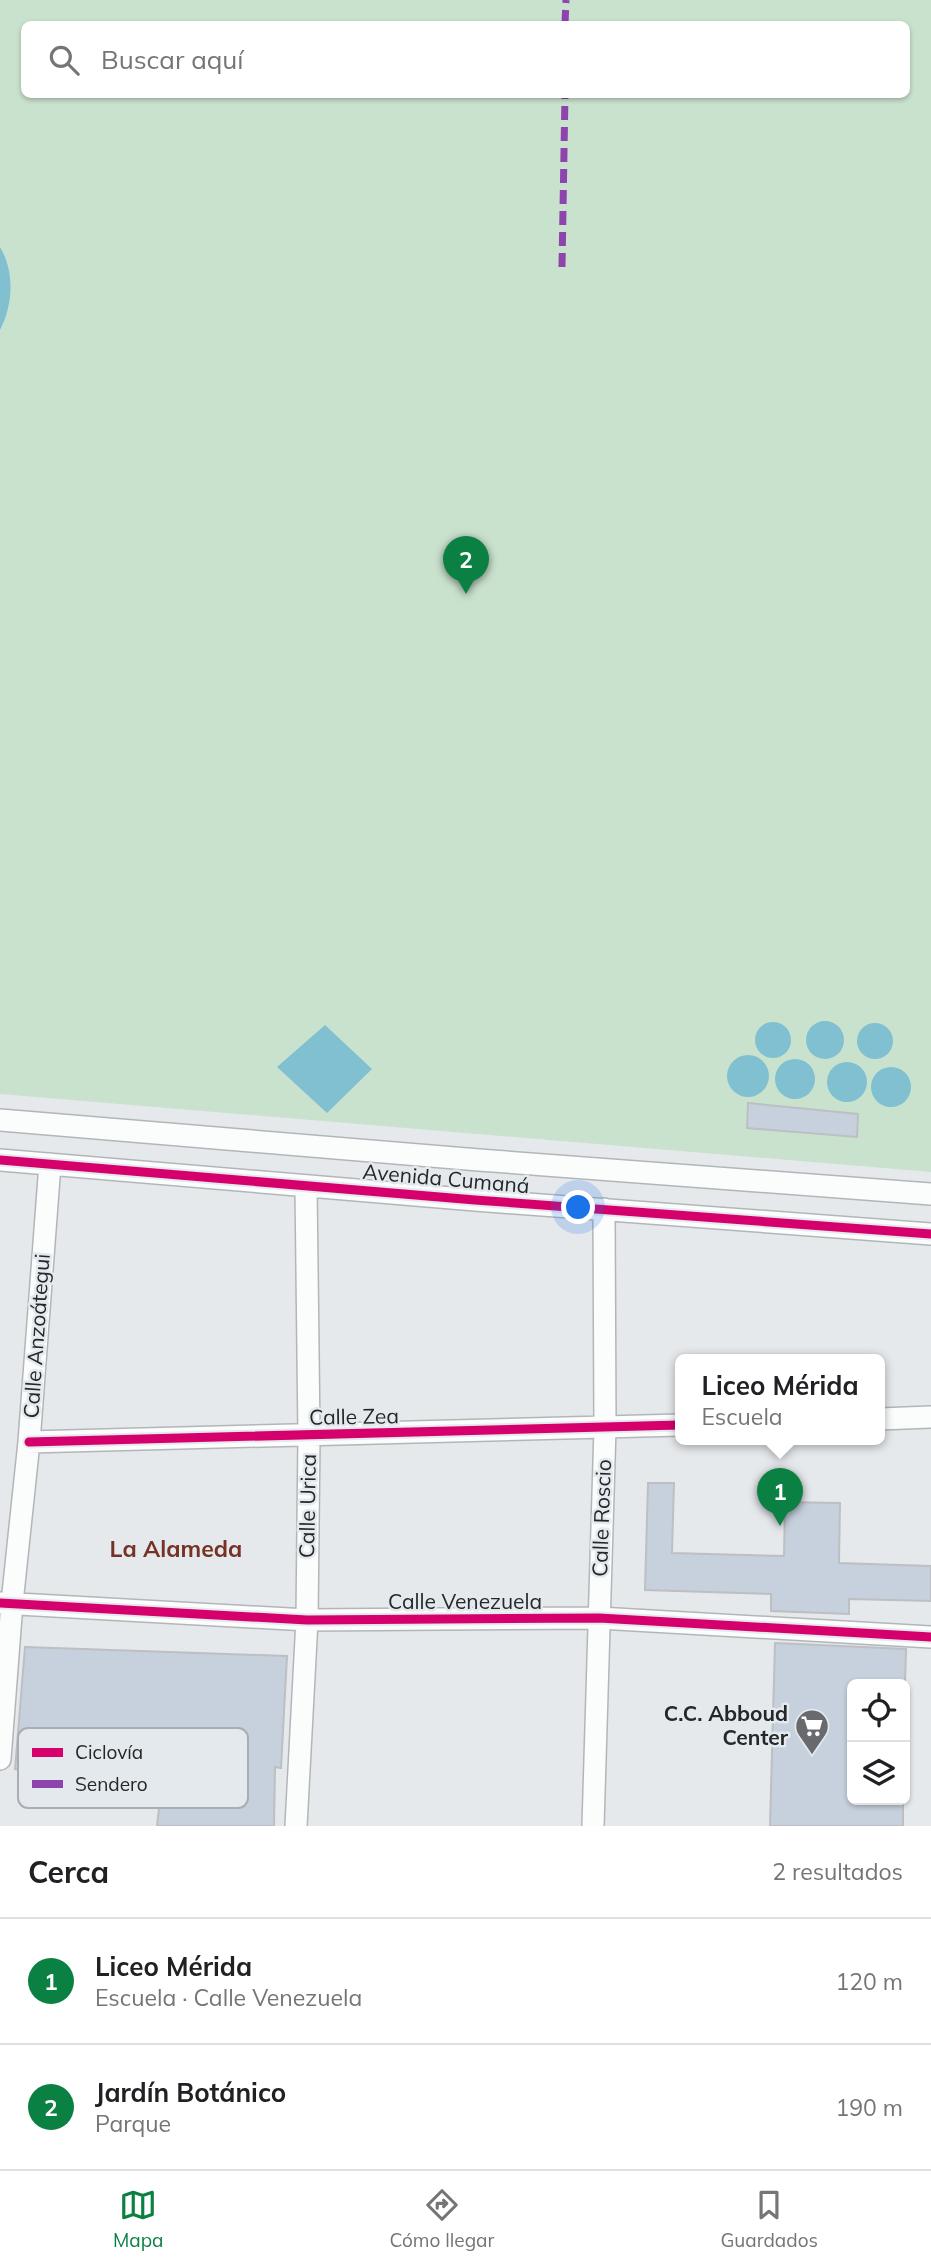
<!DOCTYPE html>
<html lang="es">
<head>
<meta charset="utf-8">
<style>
  body { margin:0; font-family:Mulish,sans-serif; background:#f2f2f2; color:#202124 }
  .controls { position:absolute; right:21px; bottom:21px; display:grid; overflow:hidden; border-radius:10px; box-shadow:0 2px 5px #0004 }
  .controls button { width:63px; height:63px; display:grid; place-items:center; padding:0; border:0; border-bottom:2px solid #e0e0e0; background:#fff; color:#202124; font:35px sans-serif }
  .you { position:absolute; left:579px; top:1208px; width:24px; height:24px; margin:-18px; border:5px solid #fff; border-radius:50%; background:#1a73e8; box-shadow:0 0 0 10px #1a73e833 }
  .badge { display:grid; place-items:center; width:46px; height:46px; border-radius:50%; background:#0b8043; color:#fff; font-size:23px; font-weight:700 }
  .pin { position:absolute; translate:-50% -58px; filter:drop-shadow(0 2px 4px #0008) }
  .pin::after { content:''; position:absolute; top:37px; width:24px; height:21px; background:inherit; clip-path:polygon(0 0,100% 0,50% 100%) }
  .popup { position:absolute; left:675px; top:1354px; width:210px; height:91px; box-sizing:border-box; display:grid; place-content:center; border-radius:10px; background:#fff; filter:drop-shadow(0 2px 5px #0005); font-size:23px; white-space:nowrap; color:#757577 }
  .popup b { font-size:26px; color:#202124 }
  .popup::after { content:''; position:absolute; left:50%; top:100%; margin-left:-14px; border:14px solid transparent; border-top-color:#fff }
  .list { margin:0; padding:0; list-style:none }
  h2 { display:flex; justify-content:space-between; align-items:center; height:91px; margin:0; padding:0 28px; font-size:30px }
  h2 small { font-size:23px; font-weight:400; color:#757577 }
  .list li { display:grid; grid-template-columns:46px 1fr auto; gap:21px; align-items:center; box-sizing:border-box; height:126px; padding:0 28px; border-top:2px solid #e0e0e0 }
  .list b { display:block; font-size:26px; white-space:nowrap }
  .list p { margin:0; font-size:23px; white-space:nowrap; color:#757577 }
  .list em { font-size:23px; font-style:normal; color:#757577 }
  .icon { flex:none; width:38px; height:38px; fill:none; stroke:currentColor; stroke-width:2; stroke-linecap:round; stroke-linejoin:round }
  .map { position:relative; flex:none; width:931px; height:1826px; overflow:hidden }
  .search { position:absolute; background:#fff; box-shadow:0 2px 5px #0004; left:21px; right:21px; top:21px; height:77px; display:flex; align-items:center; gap:18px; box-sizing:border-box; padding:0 24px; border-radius:10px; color:#757577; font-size:26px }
  .sheet { height:343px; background:#fff }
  nav { display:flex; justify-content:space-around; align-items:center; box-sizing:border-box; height:98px; border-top:2px solid #e0e0e0; background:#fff; font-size:19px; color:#757577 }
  nav a { display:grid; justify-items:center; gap:4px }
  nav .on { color:#0b8043 }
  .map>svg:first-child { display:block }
</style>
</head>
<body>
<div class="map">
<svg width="931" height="1826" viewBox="0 0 931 1826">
  <rect width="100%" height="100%" fill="#e6e9ec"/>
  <!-- green -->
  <path fill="#c9e2ce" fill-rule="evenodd" d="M 0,0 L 931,0 L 931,1172 L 0,1094 ZM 24,24 L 906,24 L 906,94 L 24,94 Z"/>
  <!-- water -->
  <path fill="#80c0d1" d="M 0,247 C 15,272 13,305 0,330 Z
    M806 1040a19 19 0 1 1 38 0a19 19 0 1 1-38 0Z
    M755 1040a18 18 0 1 1 36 0a18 18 0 1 1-36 0Z
    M857 1041a18 18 0 1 1 36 0a18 18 0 1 1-36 0Z
    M 325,1025 L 372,1069 L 327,1113 L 277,1067 Z
    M727 1076a21 21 0 1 1 42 0a21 21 0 1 1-42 0Z
    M775 1079a20 20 0 1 1 40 0a20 20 0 1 1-40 0Z
    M827 1082a20 20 0 1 1 40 0a20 20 0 1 1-40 0Z
    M871 1087a20 20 0 1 1 40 0a20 20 0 1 1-40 0Z"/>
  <!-- building -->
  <path fill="#c6d1dd" stroke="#bdbfc2" stroke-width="2" d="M 748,1103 L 858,1114 L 857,1137 L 747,1128 Z
    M 648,1483 L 674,1483 L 672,1553 L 784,1556 L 785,1502 L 840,1503 L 839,1563 L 931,1566 L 931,1601 L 849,1599 L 849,1614 L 771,1611 L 771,1594 L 645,1590 Z
    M 775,1643 L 906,1649 L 905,1684 L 852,1684 L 852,1800 L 903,1800 L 903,1826 L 770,1826 Z
    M 25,1647 L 287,1656 L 281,1768 L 275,1767 L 274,1826 L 157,1826 L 162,1782 L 15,1769 Z"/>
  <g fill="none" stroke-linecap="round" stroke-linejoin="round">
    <!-- minor casing -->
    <g stroke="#b3b6b8" stroke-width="24">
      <path id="minor" d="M 0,1120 L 479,1160 L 931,1194
        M 0,1160 L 475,1200 L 931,1234
        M 880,1419 L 931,1417
        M 29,1442 L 680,1425
        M 0,1603 L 307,1620 L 599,1618 L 931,1637
        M 0,1759 L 12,1603 L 29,1442 L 50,1164
        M 296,1826 L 307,1620 L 309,1435 L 306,1186
        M 593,1826 L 605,1428 L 604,1209"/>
    </g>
    <!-- minor -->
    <use href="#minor" stroke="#fbfcfc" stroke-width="21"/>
    <!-- quiet -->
    <path stroke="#8e44ad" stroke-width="7" stroke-dasharray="14 7" stroke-linecap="butt" d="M 565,24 L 566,0
      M 562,267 L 565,94"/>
    <!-- cycleway casing -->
    <g stroke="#e4e9ee" stroke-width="13">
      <path id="cycleway" d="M 0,1160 L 475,1200 L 931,1234
        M 29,1442 L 680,1425
        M 0,1603 L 307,1620 L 599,1618 L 931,1637"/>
    </g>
    <!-- cycleway -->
    <use href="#cycleway" stroke="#d6006c" stroke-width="9"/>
  </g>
  <!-- icons -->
  <defs>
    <g id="supermarket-pin" transform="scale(1.75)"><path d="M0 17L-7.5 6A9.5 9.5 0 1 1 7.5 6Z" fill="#686a6d" stroke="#e4e9ee"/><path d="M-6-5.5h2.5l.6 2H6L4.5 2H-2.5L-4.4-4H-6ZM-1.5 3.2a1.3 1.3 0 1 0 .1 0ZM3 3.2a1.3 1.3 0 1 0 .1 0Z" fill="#fff"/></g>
  </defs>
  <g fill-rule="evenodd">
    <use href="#supermarket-pin" x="812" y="1726"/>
  </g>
  <g text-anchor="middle" stroke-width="5" stroke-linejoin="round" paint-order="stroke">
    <!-- street labels -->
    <g font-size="21" fill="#242628" stroke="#e4e9ee">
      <text transform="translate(446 1179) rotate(5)" y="7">Avenida Cumaná</text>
      <text transform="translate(37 1336) rotate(-86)" y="7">Calle Anzoátegui</text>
      <text transform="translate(354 1417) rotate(-1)" y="7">Calle Zea</text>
      <text transform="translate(308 1506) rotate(-89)" y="7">Calle Urica</text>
      <text transform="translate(602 1518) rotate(-88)" y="7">Calle Roscio</text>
      <text x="465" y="1609">Calle Venezuela</text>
    </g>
    <!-- poi labels -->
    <g font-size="21" font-weight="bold" fill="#242628" stroke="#e4e9ee" text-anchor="end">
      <text x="788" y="1721">C.C. Abboud<tspan x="788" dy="24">Center</tspan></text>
    </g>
    <!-- neighbourhood labels -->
    <g font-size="23" font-weight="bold" fill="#763222" stroke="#e4e9ee">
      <text x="176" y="1557">La Alameda</text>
    </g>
  </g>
  <!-- legend -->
  <rect x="18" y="1728" width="230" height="80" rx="10" fill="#e4e9ee" stroke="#aaaeb3" stroke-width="2"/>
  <rect x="32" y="1748" width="31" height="9" fill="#d6006c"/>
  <rect x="32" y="1780" width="31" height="8" fill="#8e44ad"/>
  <g font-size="19" fill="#242628">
    <text x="75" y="1759">Ciclovía</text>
    <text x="75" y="1791">Sendero</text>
  </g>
</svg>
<div class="controls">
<button><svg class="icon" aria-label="locate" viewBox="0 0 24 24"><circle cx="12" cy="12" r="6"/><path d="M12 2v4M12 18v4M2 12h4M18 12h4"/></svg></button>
<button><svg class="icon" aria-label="layers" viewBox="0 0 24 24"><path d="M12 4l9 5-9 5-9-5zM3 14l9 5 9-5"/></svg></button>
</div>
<div class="you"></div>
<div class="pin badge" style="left:780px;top:1526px">1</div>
<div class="popup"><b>Liceo Mérida</b>Escuela</div>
<div class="pin badge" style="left:466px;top:594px">2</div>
<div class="search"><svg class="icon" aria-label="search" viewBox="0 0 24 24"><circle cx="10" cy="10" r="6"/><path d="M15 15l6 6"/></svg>Buscar aquí</div>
</div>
<section class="sheet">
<h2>Cerca<small>2 resultados</small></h2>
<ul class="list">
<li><span class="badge">1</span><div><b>Liceo Mérida</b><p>Escuela · Calle Venezuela</p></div><em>120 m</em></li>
<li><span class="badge">2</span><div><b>Jardín Botánico</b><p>Parque</p></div><em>190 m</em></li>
</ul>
</section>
<nav>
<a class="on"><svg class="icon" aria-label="map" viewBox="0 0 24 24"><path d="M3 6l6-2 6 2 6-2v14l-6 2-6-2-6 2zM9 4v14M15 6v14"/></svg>Mapa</a>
<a><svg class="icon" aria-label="directions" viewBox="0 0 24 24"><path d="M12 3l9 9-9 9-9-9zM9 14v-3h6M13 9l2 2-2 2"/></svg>Cómo llegar</a>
<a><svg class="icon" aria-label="saved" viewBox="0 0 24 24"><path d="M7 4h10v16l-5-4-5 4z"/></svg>Guardados</a>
</nav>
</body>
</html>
